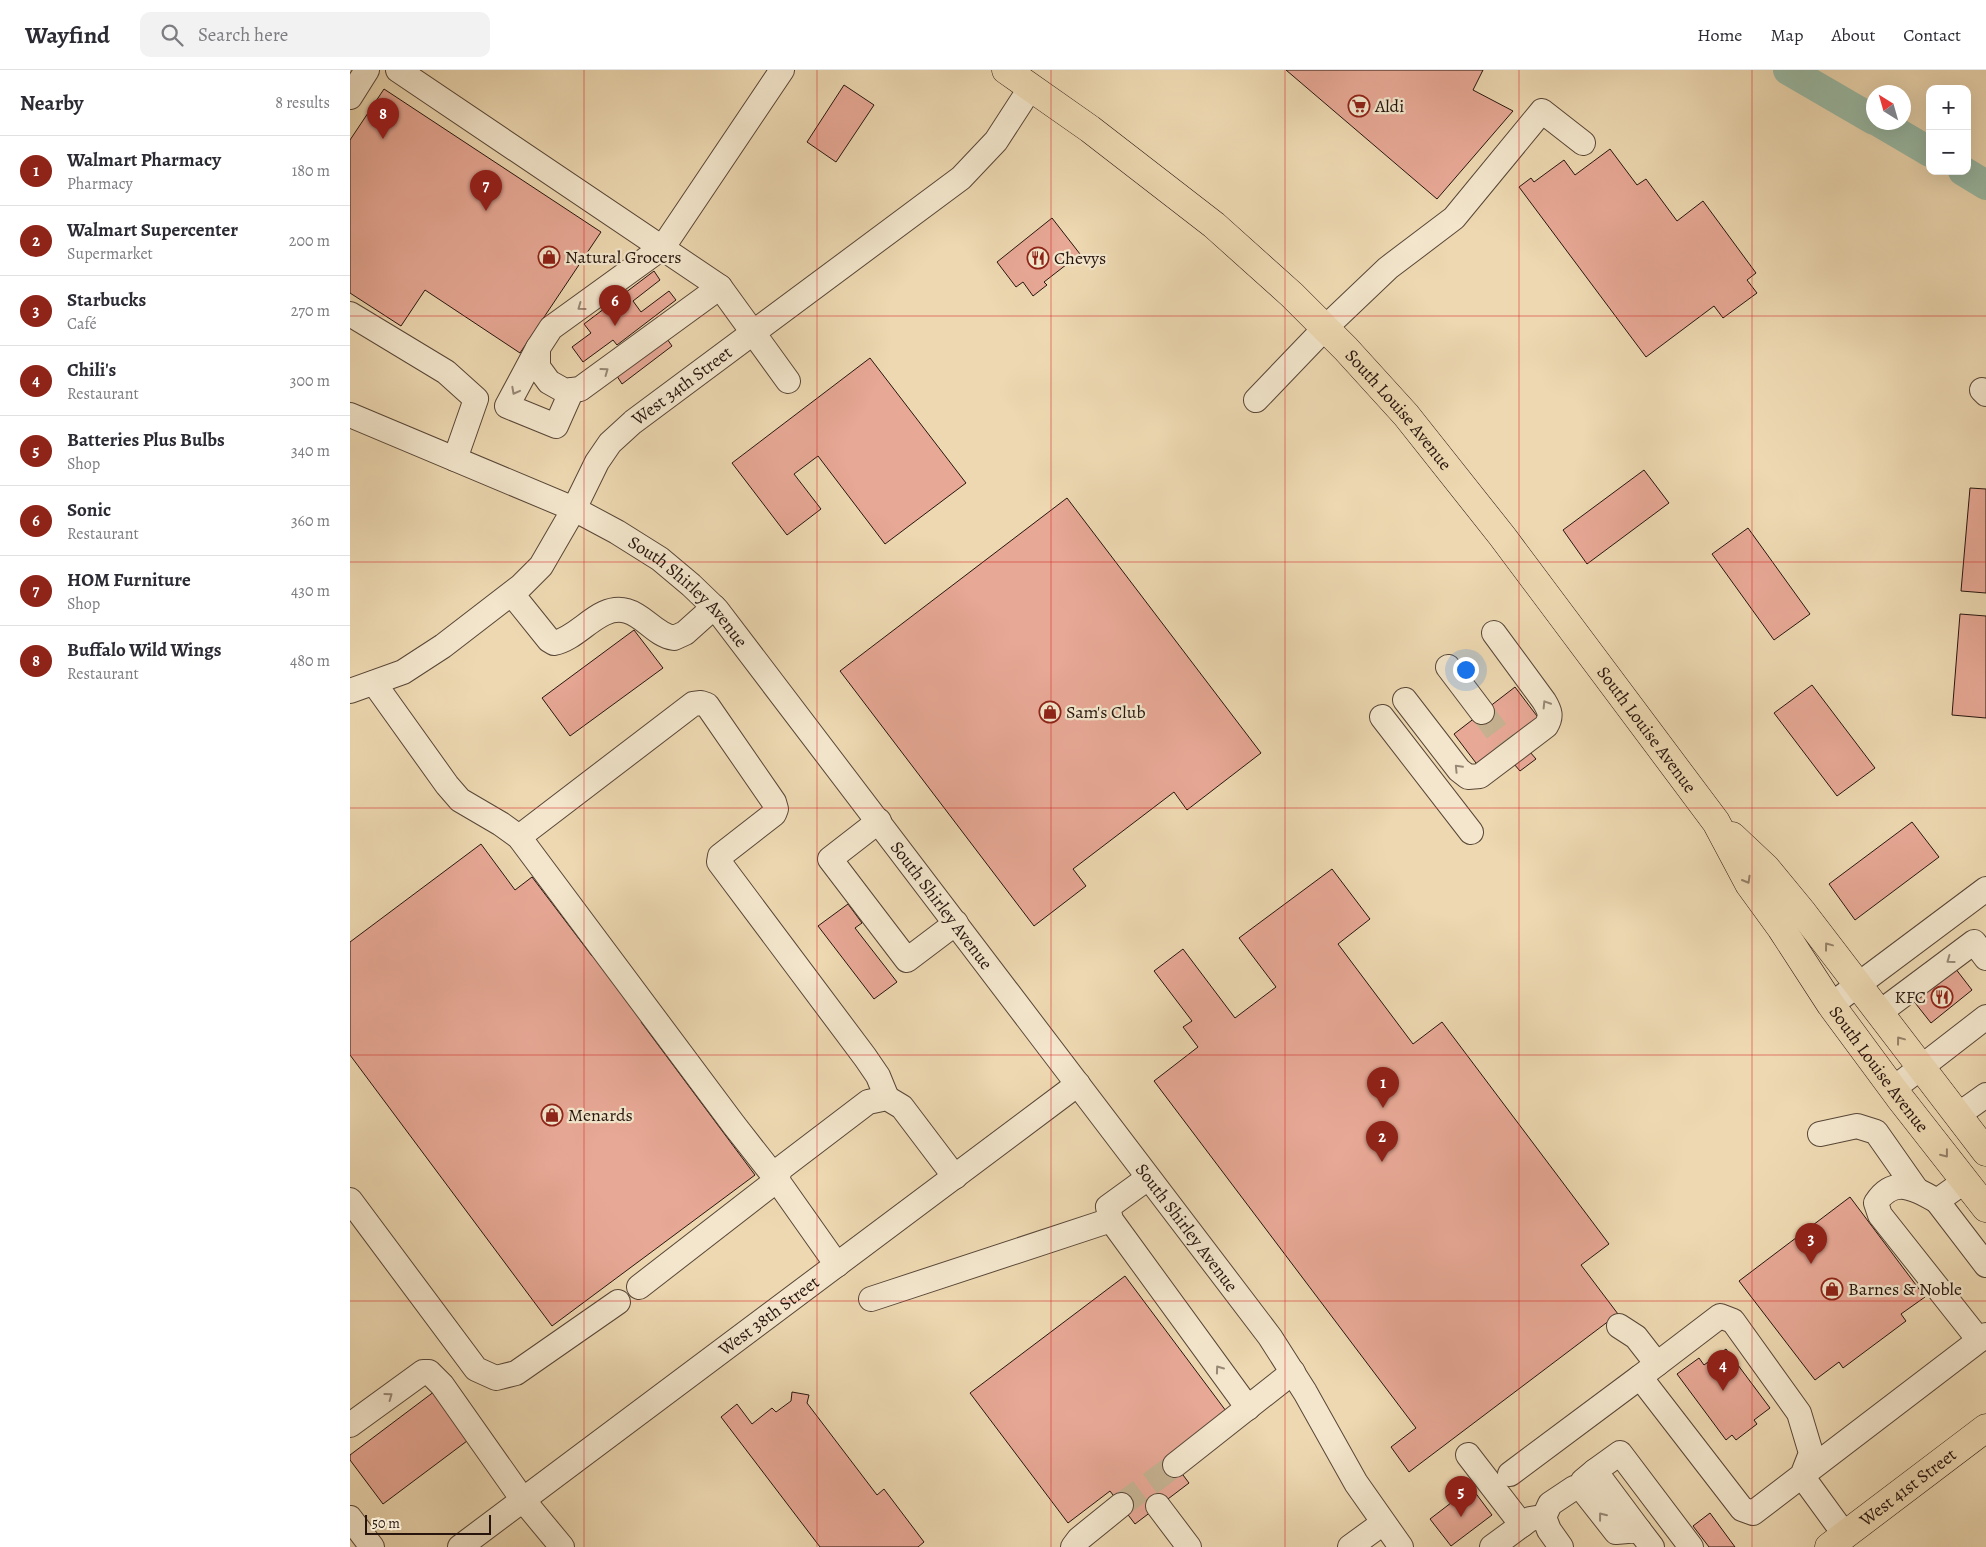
<!DOCTYPE html>
<html lang="en">
<head>
<meta charset="utf-8">
<style>
  body { margin:0; font-family:Alegreya,serif; background:#f2f2f3; color:#2b2b33 }
  .controls { position:absolute; right:15px; top:15px; display:grid; overflow:hidden; border-radius:10px; box-shadow:0 5px 20px #0002 }
  .controls button { width:45px; height:45px; display:grid; place-items:center; padding:0; border:0; border-bottom:1px solid #e1e1e2; background:#fff; color:#2b2b33; font:25px sans-serif }
  .compass { position:absolute; left:1516px; top:15px; width:45px; height:45px; border-radius:50%; background:#fff; box-shadow:0 5px 20px #0002; rotate:323deg }
  .scale { position:absolute; left:15px; bottom:12px; width:126px; box-sizing:border-box; padding-left:5px; border:2px solid #27150e; border-top:0; font-size:14px; line-height:18px; white-space:nowrap; color:#27150e; -webkit-text-stroke:4px #f3e6cc; paint-order:stroke }
  .you { position:absolute; left:1115px; top:599px; width:18px; height:18px; margin:-12px; border:4px solid #fff; border-radius:50%; background:#1a73e8; box-shadow:0 0 0 8px #1a73e833 }
  .badge { display:grid; place-items:center; width:32px; height:32px; border-radius:50%; background:#8f2418; color:#fff; font-size:16px; font-weight:700 }
  .pin { position:absolute; translate:-50% -41px; filter:drop-shadow(0 1px 2px #0008) }
  .pin::after { content:''; position:absolute; top:26px; width:18px; height:15px; background:inherit; clip-path:polygon(0 0,100% 0,50% 100%) }
  .list { margin:0; padding:0; list-style:none }
  h2 { display:flex; justify-content:space-between; align-items:center; height:65px; margin:0; padding:0 20px; font-size:21px }
  h2 small { font-size:16px; font-weight:400; color:#7c7c81 }
  .list li { display:grid; grid-template-columns:32px 1fr auto; gap:15px; align-items:center; box-sizing:border-box; height:70px; padding:0 20px; border-top:1px solid #e1e1e2 }
  .list b { display:block; font-size:19px; white-space:nowrap }
  .list p { margin:0; font-size:16px; white-space:nowrap; color:#7c7c81 }
  .list em { font-size:16px; font-style:normal; color:#7c7c81 }
  .icon { flex:none; width:28px; height:28px; fill:none; stroke:currentColor; stroke-width:2; stroke-linecap:round; stroke-linejoin:round }
  .map { position:relative; flex:none; width:1636px; height:1477px; overflow:hidden }
  header { display:flex; align-items:center; gap:30px; box-sizing:border-box; height:70px; padding:0 25px; background:#fff; border-bottom:1px solid #e1e1e2 }
  header strong { font-size:24px }
  nav { display:flex; gap:28px; margin-inline-start:auto; font-size:18px }
  .search { width:350px; height:45px; background:#f2f2f3; display:flex; align-items:center; gap:12px; box-sizing:border-box; padding:0 18px; border-radius:10px; color:#7c7c81; font-size:19px }
  main { display:flex }
  aside { flex:1; background:#fff }
  .map>svg:first-child { display:block }
</style>
</head>
<body>
<header>
<strong>Wayfind</strong>
<div class="search"><svg class="icon" aria-label="search" viewBox="0 0 24 24"><circle cx="10" cy="10" r="6"/><path d="M15 15l6 6"/></svg>Search here</div>
<nav><a>Home</a><a>Map</a><a>About</a><a>Contact</a></nav>
</header>
<main>
<aside>
<h2>Nearby<small>8 results</small></h2>
<ul class="list">
<li><span class="badge">1</span><div><b>Walmart Pharmacy</b><p>Pharmacy</p></div><em>180 m</em></li>
<li><span class="badge">2</span><div><b>Walmart Supercenter</b><p>Supermarket</p></div><em>200 m</em></li>
<li><span class="badge">3</span><div><b>Starbucks</b><p>Café</p></div><em>270 m</em></li>
<li><span class="badge">4</span><div><b>Chili's</b><p>Restaurant</p></div><em>300 m</em></li>
<li><span class="badge">5</span><div><b>Batteries Plus Bulbs</b><p>Shop</p></div><em>340 m</em></li>
<li><span class="badge">6</span><div><b>Sonic</b><p>Restaurant</p></div><em>360 m</em></li>
<li><span class="badge">7</span><div><b>HOM Furniture</b><p>Shop</p></div><em>430 m</em></li>
<li><span class="badge">8</span><div><b>Buffalo Wild Wings</b><p>Restaurant</p></div><em>480 m</em></li>
</ul>
</aside>
<div class="map">
<svg width="1636" height="1477" viewBox="0 0 1636 1477">
  <rect width="100%" height="100%" fill="#edd8b1"/>
  <filter id="stains"><feTurbulence type="fractalNoise" baseFrequency=".004" numOctaves="4"/><feColorMatrix values="0 0 0 0 .2 0 0 0 0 .09 0 0 0 0 .02 0 0 0 .5 -.17"/></filter>
  <radialGradient id="worn" r=".72"><stop offset=".6" stop-color="#630" stop-opacity="0"/><stop offset="1" stop-color="#630" stop-opacity=".3"/></radialGradient>
  <g fill="none" stroke-linecap="round" stroke-linejoin="round">
    <!-- river -->
    <path stroke="#9abba6" stroke-width="30" d="M 1438,0 L 1524,50
      M 1529,52 L 1580,82
      M 1613,101 L 1636,115"/>
  </g>
  <!-- building -->
  <path fill="#e7a895" stroke="#27150e" d="M 936,0 L 1133,0 L 1123,20 L 1163,41 L 1087,129 Z
    M 494,15 L 524,35 L 486,92 L 457,72 Z
    M 34,19 L 251,162 L 170,283 L 75,220 L 51,256 L 0,223 L 0,70 Z
    M 1260,79 L 1287,115 L 1296,109 L 1327,151 L 1353,131 L 1406,203 L 1397,210 L 1407,223 L 1373,248 L 1364,236 L 1296,287 L 1169,117 L 1181,108 L 1184,112 L 1214,90 L 1225,105 Z
    M 702,148 L 730,184 L 694,212 L 697,215 L 683,226 L 673,212 L 666,217 L 647,192 Z
    M 304,201 L 310,210 L 283,231 L 291,242 L 319,221 L 326,230 L 267,275 L 263,270 L 233,292 L 222,277 L 241,263 L 234,254 Z
    M 315,266 L 322,276 L 272,314 L 265,303 Z
    M 520,288 L 616,413 L 535,474 L 468,386 L 444,404 L 471,439 L 437,465 L 382,393 Z
    M 1294,400 L 1319,433 L 1237,494 L 1213,460 Z
    M 1620,418 L 1636,419 L 1636,523 L 1611,521 Z
    M 717,428 L 911,683 L 837,740 L 824,722 L 723,799 L 736,816 L 684,856 L 490,601 Z
    M 1398,458 L 1460,544 L 1424,570 L 1362,484 Z
    M 1610,544 L 1636,546 L 1636,648 L 1602,645 Z
    M 284,560 L 313,598 L 220,666 L 192,628 Z
    M 1462,615 L 1525,698 L 1487,726 L 1424,643 Z
    M 1165,617 L 1190,650 L 1129,697 L 1104,664 Z
    M 1180,682 L 1186,689 L 1170,701 L 1164,694 Z
    M 1562,752 L 1589,787 L 1505,850 L 1479,814 Z
    M 131,774 L 165,820 L 182,807 L 242,886 L 249,881 L 298,946 L 291,952 L 405,1105 L 202,1256 L 0,985 L 0,872 Z
    M 982,799 L 1020,849 L 988,874 L 1063,974 L 1092,952 L 1259,1174 L 1231,1195 L 1268,1244 L 1059,1402 L 1041,1377 L 1066,1358 L 804,1011 L 848,977 L 833,957 L 842,951 L 804,901 L 833,879 L 885,948 L 926,917 L 889,868 Z
    M 498,834 L 512,853 L 505,858 L 547,912 L 524,929 L 468,856 Z
    M 1605,898 L 1622,920 L 1581,953 L 1562,929 Z
    M 1500,1127 L 1575,1227 L 1551,1244 L 1556,1251 L 1493,1298 L 1489,1292 L 1465,1310 L 1389,1211 Z
    M 775,1206 L 876,1341 L 818,1385 L 839,1413 L 785,1454 L 760,1421 L 718,1453 L 620,1323 Z
    M 1376,1279 L 1420,1338 L 1404,1350 L 1407,1354 L 1386,1370 L 1382,1365 L 1376,1370 L 1327,1304 L 1349,1288 L 1354,1295 Z
    M 89,1318 L 125,1365 L 33,1434 L 0,1390 L 0,1385 Z
    M 442,1322 L 459,1325 L 457,1333 L 527,1425 L 534,1419 L 574,1472 L 568,1477 L 470,1477 L 371,1347 L 387,1334 L 402,1354 L 422,1338 L 426,1342 L 441,1331 Z
    M 1124,1421 L 1142,1445 L 1101,1476 L 1080,1449 L 1110,1426 L 1113,1430 Z
    M 1360,1443 L 1385,1477 L 1359,1477 L 1343,1456 Z"/>
  <g fill="none" stroke-linecap="round" stroke-linejoin="round">
    <!-- minor-tunnel -->
    <path stroke="#c5b190" stroke-width="24" stroke-dasharray="24 12" stroke-linecap="butt" d="M 1132,642 L 1157,675
      M 771,1435 L 825,1395"/>
    <!-- minor casing -->
    <g stroke="#584637" stroke-width="26">
      <g id="minor">
        <path d="M 48,0 L 370,217 L 438,311"/>
        <path d="M 0,27 L 17,0"/>
        <path d="M 370,217 L 230,319 L 215,321 L 199,312 L 188,297 L 188,278 L 201,258 L 313,177 L 432,0"/>
        <path d="M 0,244 L 96,302 L 126,329 L 105,389"/>
        <path d="M 188,278 L 157,336 L 206,356 L 222,320"/>
        <path d="M 1632,320 L 1636,324"/>
        <path d="M 906,330 L 975,258 L 1038,198 L 1104,148 L 1192,41 L 1233,73"/>
        <path id="s1" d="M 0,345 L 224,439 L 267,462 L 310,489 L 341,515 L 367,540 L 920,1267 L 955,1322 L 1006,1413 L 1051,1477"/>
        <path d="M 162,524 L 199,570 L 204,573 C 230,568 249,533 277,541 C 295,546 305,565 324,568 L 335,563 L 364,537"/>
        <path d="M 1098,597 L 1132,642"/>
        <path d="M 24,613 L 97,715 L 110,730 L 151,754 L 169,767 L 384,1055 L 427,1110 L 289,1217"/>
        <path id="s2" d="M 0,621 L 53,602 L 93,576 L 171,516 L 191,496 L 224,439 L 247,392 L 260,373 L 283,352 L 611,108 L 646,71 L 681,17"/>
        <path d="M 1055,630 L 1109,700 L 1118,707 L 1130,706 L 1196,656 C 1202,646 1200,641 1194,631 L 1144,563"/>
        <path d="M 1032,647 L 1121,762"/>
        <path d="M 529,751 L 480,789 L 557,890 L 606,853"/>
        <path d="M 169,767 L 343,634 L 351,633 L 357,635 L 424,732 L 426,739 L 424,744 L 370,786 L 369,792 L 515,987 L 528,1006 L 537,1028"/>
        <path d="M 1481,935 L 1636,819"/>
        <path d="M 1529,943 L 1624,872 L 1636,888"/>
        <path d="M 1543,1019 L 1636,947"/>
        <path d="M 1608,1045 L 1636,1025"/>
        <path d="M 1470,1064 L 1507,1056 L 1526,1062 L 1566,1119"/>
        <path d="M 798,1108 L 758,1137 L 761,1150 L 898,1338"/>
        <path d="M 1615,1111 L 1587,1131 L 1636,1195"/>
        <path d="M 0,1130 L 126,1299 L 146,1308 L 166,1303 L 268,1232"/>
        <path d="M 1587,1131 C 1565,1118 1543,1106 1526,1133 L 1530,1145 L 1629,1270"/>
        <path d="M 487,1195 L 427,1110 L 430,1099 L 518,1032 L 537,1028 L 552,1037 L 605,1107"/>
        <path d="M 521,1229 L 761,1150"/>
        <path d="M 1269,1256 L 1286,1267 L 1307,1294"/>
        <path d="M 0,1355 L 73,1302 L 79,1302 L 92,1315 L 173,1430 L 212,1477"/>
        <path d="M 1118,1385 L 1172,1455"/>
        <path d="M 825,1395 L 943,1302"/>
        <path d="M 1245,1401 L 1270,1383 L 1341,1477"/>
        <path d="M 1160,1404 L 1290,1307"/>
        <path d="M 1452,1406 L 1461,1383 L 1449,1343 L 1383,1251 L 1370,1246 L 1290,1307 L 1392,1439 L 1403,1443 L 1636,1265"/>
        <path d="M 1452,1406 L 1495,1465"/>
        <path d="M 1233,1411 L 1245,1401 L 1289,1460"/>
        <path d="M 808,1436 L 839,1477"/>
        <path d="M 0,1448 L 22,1477"/>
        <path id="s3" d="M 110,1477 L 728,1014"/>
        <path d="M 723,1477 L 729,1469 L 771,1435"/>
        <path d="M 1000,1477 L 1033,1453"/>
        <path d="M 1142,1477 L 1180,1449 L 1186,1448"/>
        <path d="M 1211,1477 L 1199,1460 L 1194,1447 L 1200,1434 L 1224,1418 L 1233,1420 L 1266,1462 L 1289,1460 L 1302,1477"/>
      </g>
    </g>
    <!-- major casing -->
    <g stroke="#27150e" stroke-width="29">
      <g id="major">
        <path id="s4" d="M 656,0 L 740,59 L 864,155 L 942,225 L 996,279 L 1056,345 L 1152,466 L 1366,752 L 1399,814 L 1431,858 L 1481,935 L 1549,1027 L 1636,1138"/>
        <path d="M 1382,766 L 1416,798 L 1453,843 L 1636,1082"/>
        <path id="s5" d="M 1479,1477 L 1636,1358"/>
      </g>
    </g>
    <!-- minor -->
    <use href="#minor" stroke="#f3e6cc" stroke-width="24"/>
    <!-- major -->
    <use href="#major" stroke="#edd8b1" stroke-width="28"/>
  </g>
  <!-- one-way arrows -->
  <defs><path id="oneway-chevron" d="M-2-3.5L2.5 0L-2 3.5" fill="none" stroke-width="1.6" stroke-linecap="round" stroke-linejoin="round" transform="scale(1.25)"/></defs>
  <g stroke="#978876">
    <use href="#oneway-chevron" transform="translate(231 237) rotate(144)"/>
    <use href="#oneway-chevron" transform="translate(255 301) rotate(-36)"/>
    <use href="#oneway-chevron" transform="translate(165 321) rotate(118)"/>
    <use href="#oneway-chevron" transform="translate(1196 634) rotate(-122)"/>
    <use href="#oneway-chevron" transform="translate(1108 698) rotate(-134)"/>
    <use href="#oneway-chevron" transform="translate(1600 890) rotate(144)"/>
    <use href="#oneway-chevron" transform="translate(869 1299) rotate(-126)"/>
    <use href="#oneway-chevron" transform="translate(39 1326) rotate(-36)"/>
    <use href="#oneway-chevron" transform="translate(1252 1446) rotate(-128)"/>
  </g>
  <g stroke="#948068">
    <use href="#oneway-chevron" transform="translate(1397 810) rotate(60)"/>
    <use href="#oneway-chevron" transform="translate(1478 876) rotate(-127)"/>
    <use href="#oneway-chevron" transform="translate(1550 970) rotate(-127)"/>
    <use href="#oneway-chevron" transform="translate(1595 1084) rotate(52)"/>
  </g>
  <!-- grid -->
  <path fill="none" stroke="#d62828" stroke-width="1" stroke-opacity="0.55" d="M 234,0 L 234,1477M 467,0 L 467,1477M 701,0 L 701,1477M 935,0 L 935,1477M 1169,0 L 1169,1477M 1402,0 L 1402,1477M 0,246 L 1636,246M 0,492 L 1636,492M 0,738 L 1636,738M 0,985 L 1636,985M 0,1231 L 1636,1231"/>
  <!-- icons -->
  <defs>
    <g id="supermarket-ring" transform="scale(1.125)"><circle r="9.5" fill="#f3e6cc" stroke="#8f2418" stroke-width="1.5"/><path d="M-6-5.5h2.5l.6 2H6L4.5 2H-2.5L-4.4-4H-6ZM-1.5 3.2a1.3 1.3 0 1 0 .1 0ZM3 3.2a1.3 1.3 0 1 0 .1 0Z" fill="#8f2418"/></g>
    <g id="shop-ring" transform="scale(1.125)"><circle r="9.5" fill="#f3e6cc" stroke="#8f2418" stroke-width="1.5"/><path d="M-5-2.5h2.3a2.7 3.5 0 0 1 5.4 0H5L5.5 6h-11ZM-1.5-2.5h3a1.5 2.3 0 0 0-3 0Z" fill="#8f2418"/></g>
    <g id="restaurant-ring" transform="scale(1.125)"><circle r="9.5" fill="#f3e6cc" stroke="#8f2418" stroke-width="1.5"/><path d="M-5-6h1v4h1v-4h1v4h1v-4h1v5L-1.5 .5V6h-2V.5L-5-1ZM5-6V6H3V1.5H1.5Q1.5-4 5-6Z" fill="#8f2418"/></g>
  </defs>
  <g fill-rule="evenodd">
    <use href="#supermarket-ring" x="1009" y="36"/>
    <use href="#shop-ring" x="199" y="187"/>
    <use href="#restaurant-ring" x="688" y="188"/>
    <use href="#shop-ring" x="700" y="642"/>
    <use href="#restaurant-ring" x="1592" y="927"/>
    <use href="#shop-ring" x="202" y="1045"/>
    <use href="#shop-ring" x="1482" y="1219"/>
  </g>
  <g text-anchor="middle" stroke-width="4.5" stroke-linejoin="round" paint-order="stroke">
    <!-- poi labels -->
    <g font-size="18" fill="#27150e" stroke="#f3e6cc" text-anchor="start">
      <text x="1025" y="42">Aldi</text>
      <text x="215" y="193">Natural Grocers</text>
      <text x="704" y="194">Chevys</text>
      <text x="716" y="648">Sam's Club</text>
      <text x="1576" y="933" text-anchor="end">KFC</text>
      <text x="218" y="1051">Menards</text>
      <text x="1498" y="1225">Barnes &amp; Noble</text>
    </g>
    <!-- street labels -->
    <g font-size="18" fill="#27150e" stroke="#f3e6cc">
      <text dy="6" stroke="none"><textPath href="#s2" startOffset="464">West 34th Street</textPath></text>
      <text dy="6" stroke="none"><textPath href="#s4" startOffset="521">South Louise Avenue</textPath></text>
      <text dy="6" stroke="none"><textPath href="#s1" startOffset="385">South Shirley Avenue</textPath></text>
      <text dy="6" stroke="none"><textPath href="#s4" startOffset="926">South Louise Avenue</textPath></text>
      <text dy="6" stroke="none"><textPath href="#s1" startOffset="790">South Shirley Avenue</textPath></text>
      <text dy="6" stroke="none"><textPath href="#s4" startOffset="1338">South Louise Avenue</textPath></text>
      <text dy="6" stroke="none"><textPath href="#s1" startOffset="1195">South Shirley Avenue</textPath></text>
      <text dy="6" stroke="none"><textPath href="#s3" startOffset="386">West 38th Street</textPath></text>
      <text dy="6" stroke="none"><textPath href="#s5" startOffset="99">West 41st Street</textPath></text>
    </g>
  </g>
  <rect width="100%" height="100%" filter="url(#stains)"/>
  <rect width="100%" height="100%" fill="url(#worn)"/>
</svg>
<div class="controls">
<button>+</button>
<button>−</button>
</div>
<svg class="compass" viewBox="-18 -18 36 36"><path d="M0-13l5 13h-10z" fill="#e53935"/><path d="M0 13l5-13h-10z" fill="#7c7c81"/></svg>
<div class="scale">50 m</div>
<div class="you"></div>
<div class="pin badge" style="left:1033px;top:1038px">1</div>
<div class="pin badge" style="left:1032px;top:1092px">2</div>
<div class="pin badge" style="left:1461px;top:1194px">3</div>
<div class="pin badge" style="left:1373px;top:1321px">4</div>
<div class="pin badge" style="left:1111px;top:1447px">5</div>
<div class="pin badge" style="left:265px;top:256px">6</div>
<div class="pin badge" style="left:136px;top:141px">7</div>
<div class="pin badge" style="left:33px;top:69px">8</div>
</div>
</main>
</body>
</html>
